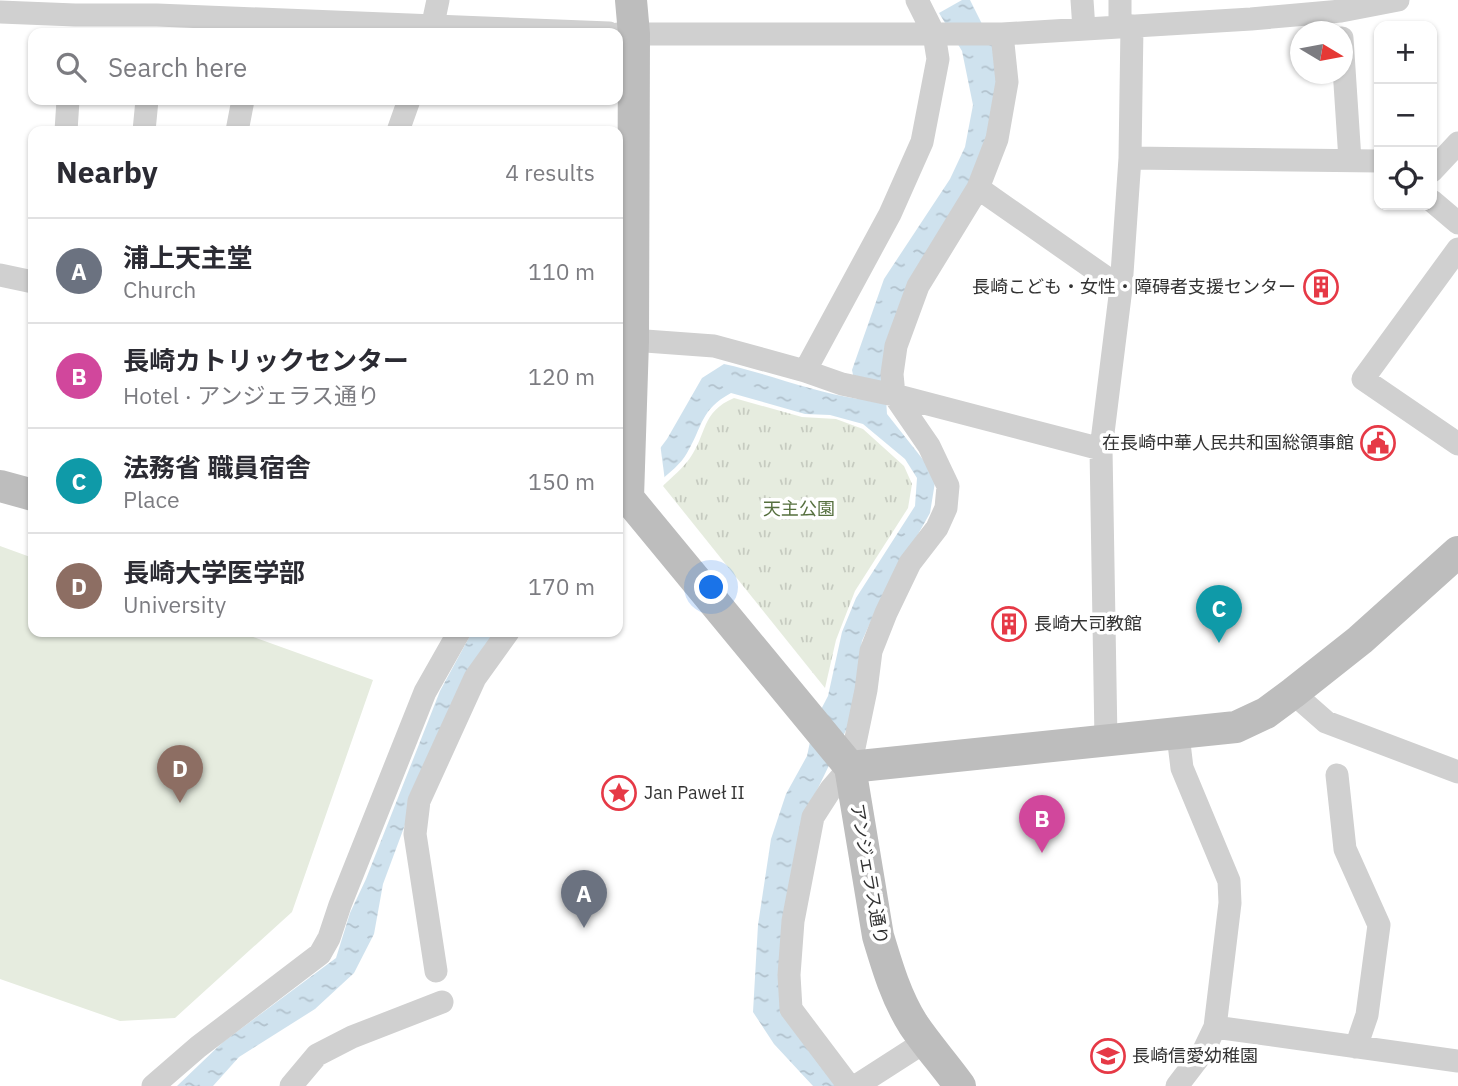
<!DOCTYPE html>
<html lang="en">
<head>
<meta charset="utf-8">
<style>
  body { margin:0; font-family:"IBM Plex Sans","Noto Sans JP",sans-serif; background:#f2f2f3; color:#2b2b33 }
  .controls { position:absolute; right:21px; top:21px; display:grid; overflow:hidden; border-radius:14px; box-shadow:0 2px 5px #0004 }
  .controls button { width:63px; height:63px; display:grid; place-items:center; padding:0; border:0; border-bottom:2px solid #e1e1e2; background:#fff; color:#2b2b33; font:35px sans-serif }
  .compass { position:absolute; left:1290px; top:21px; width:63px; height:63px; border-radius:50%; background:#fff; box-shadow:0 2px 5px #0004; rotate:100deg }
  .you { position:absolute; left:712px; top:588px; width:24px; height:24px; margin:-18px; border:5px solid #fff; border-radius:50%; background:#1a73e8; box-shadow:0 0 0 10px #1a73e833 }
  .badge { display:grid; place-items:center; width:46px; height:46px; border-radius:50%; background:#b45309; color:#fff; font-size:23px; font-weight:700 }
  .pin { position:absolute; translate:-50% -58px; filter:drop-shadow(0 2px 4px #0008) }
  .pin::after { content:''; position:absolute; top:37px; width:24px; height:21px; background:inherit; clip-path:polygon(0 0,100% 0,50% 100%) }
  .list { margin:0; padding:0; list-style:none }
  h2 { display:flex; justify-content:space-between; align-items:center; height:91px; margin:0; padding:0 28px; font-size:30px }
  h2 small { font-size:23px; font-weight:400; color:#7c7c81 }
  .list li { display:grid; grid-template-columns:46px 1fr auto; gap:21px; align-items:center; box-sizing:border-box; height:105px; padding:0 28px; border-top:2px solid #e1e1e2 }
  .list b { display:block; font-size:26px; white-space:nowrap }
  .list p { margin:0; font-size:23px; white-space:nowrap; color:#7c7c81 }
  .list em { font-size:23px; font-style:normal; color:#7c7c81 }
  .icon { flex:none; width:38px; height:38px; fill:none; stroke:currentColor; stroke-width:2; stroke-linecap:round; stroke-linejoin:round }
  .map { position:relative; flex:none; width:1458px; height:1086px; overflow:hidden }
  .search { position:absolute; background:#fff; box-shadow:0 2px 5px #0004; left:28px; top:28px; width:595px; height:77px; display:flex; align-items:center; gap:18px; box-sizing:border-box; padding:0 24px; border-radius:14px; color:#7c7c81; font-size:26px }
  .panel { position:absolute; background:#fff; box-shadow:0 2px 5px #0004; left:28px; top:126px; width:595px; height:511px; border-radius:14px }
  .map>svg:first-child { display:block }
</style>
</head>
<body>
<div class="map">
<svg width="1458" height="1086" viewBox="0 0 1458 1086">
  <defs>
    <pattern id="grass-tufts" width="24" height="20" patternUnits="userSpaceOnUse" patternTransform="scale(1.75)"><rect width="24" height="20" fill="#e6ecdf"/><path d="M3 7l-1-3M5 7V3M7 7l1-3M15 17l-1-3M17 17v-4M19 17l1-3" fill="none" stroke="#c6cbc0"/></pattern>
    <pattern id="water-ripples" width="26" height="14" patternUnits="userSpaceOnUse" patternTransform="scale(1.75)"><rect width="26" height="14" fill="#cfe2ee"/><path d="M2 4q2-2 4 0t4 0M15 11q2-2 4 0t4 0" fill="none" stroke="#b2c2cd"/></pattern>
  </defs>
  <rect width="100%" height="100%" fill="#fff"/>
  <!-- grass -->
  <path fill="url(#grass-tufts)" d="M 734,398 L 802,417 L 836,419 L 863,429 L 904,466 L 912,484 L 908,508 L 855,591 L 836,640 L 825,688 L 663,486 C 672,477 683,468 690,458 C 707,434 701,412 734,398 Z"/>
  <!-- pitch -->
  <path fill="#e6ecdf" d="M 0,546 L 33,558 L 33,632 L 239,632 L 373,680 L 292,912 L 175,1018 L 120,1021 L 0,979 Z"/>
  <!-- water -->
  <path fill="url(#water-ripples)" d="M 962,0 L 970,0 L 997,54 L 997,108 L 986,154 L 884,370 L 887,414 L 936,476 L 930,513 L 878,605 L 862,641 L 851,720 L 804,817 L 782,996 L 839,1086 L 813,1086 L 774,1044 L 753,1012 L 758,925 L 771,839 L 786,794 L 807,756 L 814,723 L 828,696 L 842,632 L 856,598 L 915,506 L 917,478 L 905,459 L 863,424 L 830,415 L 805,414 L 731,393 C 700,410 703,426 687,453 C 681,464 669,473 660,481 L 655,455 L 667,439 L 702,378 L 724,364 C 769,374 812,392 858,399 L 852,370 L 884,279 L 950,179 L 965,147 L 973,105 L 962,51 L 939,13 Z
    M 472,632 L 498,632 L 422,779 L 383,884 L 374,934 L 354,973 L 315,1009 L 239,1057 L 213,1086 L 177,1086 L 223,1042 L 336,958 L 350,913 L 366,879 L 440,691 Z"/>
  <!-- pier -->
  <path fill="#fff" d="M 660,443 L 665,481 L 618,520 L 618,484 Z"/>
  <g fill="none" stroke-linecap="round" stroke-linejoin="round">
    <!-- street -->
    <path stroke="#d0d0d0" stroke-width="23" d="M 917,0 L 934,34 L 1002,34 L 1251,19 L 1341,11 L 1398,0
      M 1082,0 L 1084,29
      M 1120,0 L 1120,27
      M 0,12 L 75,15 L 157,15 L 609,33
      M 431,33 L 438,0
      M 618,34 L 934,34 L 938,59 L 922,142 L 890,214 L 805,371
      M 1342,38 L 1350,160
      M 66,131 L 68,100
      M 144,131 L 147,100
      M 237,131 L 243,100
      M 398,131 L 409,100
      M 1130,158 L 1379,161
      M 1432,171 L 1458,143
      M 978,188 L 1121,288
      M 1432,201 L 1458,223
      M 1458,249 L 1363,379 L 1458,444
      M 0,275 L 33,282
      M 618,339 L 714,346 L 805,371 L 842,384 L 894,395 L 1101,449
      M 1293,693 L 1326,722 L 1458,772
      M 1106,740 L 1101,449 L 1121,288 L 1130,158 L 1132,26
      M 1337,775 L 1345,849 L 1379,925 L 1367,1015 L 1356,1047
      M 436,971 L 415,834 L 419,801 L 475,678 L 508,632
      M 1215,1027 L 1458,1061
      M 153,1086 L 198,1047 L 320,954 L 329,938 L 340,905 L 425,692 L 459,632
      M 291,1086 L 317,1055 L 352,1037 L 442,1002
      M 849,1086 L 791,1009 L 789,975 L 793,921 L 813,817 L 831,789 L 850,767 L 866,690 L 871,651 L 886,613 L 910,563 L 937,528 L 946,508 L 948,486 L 929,446 L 894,395 L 892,374 L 896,346 L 918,286 L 978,188 L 997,139 L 1007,82 L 1002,34
      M 856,1086 L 926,1041
      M 1177,1086 L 1203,1052 L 1215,1027 L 1230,903 L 1229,881 L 1182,768 L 1178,735"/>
    <!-- secondary -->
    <path stroke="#bdbdbd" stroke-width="32" d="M 631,0 L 634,34 L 633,341 L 628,498 L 850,767 L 878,936 C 887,966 896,997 913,1024 C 927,1045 945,1065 960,1086
      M 0,486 L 33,495
      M 850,767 L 1236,727 L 1266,713 L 1293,693 L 1360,640 L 1458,552"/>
  </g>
  <!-- icons -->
  <defs>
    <g id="building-ring" transform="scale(1.75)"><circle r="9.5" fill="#fff" stroke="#e63946" stroke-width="1.5"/><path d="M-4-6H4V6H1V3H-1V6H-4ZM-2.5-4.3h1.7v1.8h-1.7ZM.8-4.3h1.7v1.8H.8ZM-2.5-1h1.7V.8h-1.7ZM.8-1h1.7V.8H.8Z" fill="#e63946"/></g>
    <g id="civic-ring" transform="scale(1.75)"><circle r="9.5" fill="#fff" stroke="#e63946" stroke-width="1.5"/><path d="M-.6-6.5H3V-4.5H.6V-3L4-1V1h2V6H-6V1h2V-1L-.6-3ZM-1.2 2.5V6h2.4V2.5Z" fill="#e63946"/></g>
    <g id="sight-ring" transform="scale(1.75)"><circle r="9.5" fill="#fff" stroke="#e63946" stroke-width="1.5"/><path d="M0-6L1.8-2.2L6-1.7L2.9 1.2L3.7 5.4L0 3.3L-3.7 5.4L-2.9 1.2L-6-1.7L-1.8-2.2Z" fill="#e63946"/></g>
    <g id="school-ring" transform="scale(1.75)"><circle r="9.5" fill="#fff" stroke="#e63946" stroke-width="1.5"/><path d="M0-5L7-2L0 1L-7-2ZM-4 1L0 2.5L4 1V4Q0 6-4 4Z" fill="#e63946"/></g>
  </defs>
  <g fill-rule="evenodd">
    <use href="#building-ring" x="1321" y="287"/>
    <use href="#civic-ring" x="1378" y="443"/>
    <use href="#building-ring" x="1009" y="624"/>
    <use href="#sight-ring" x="619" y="793"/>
    <use href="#school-ring" x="1108" y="1056"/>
  </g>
  <g text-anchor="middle" stroke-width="7" stroke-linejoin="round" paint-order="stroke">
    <!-- poi labels -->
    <g font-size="18" fill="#333" stroke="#fff" text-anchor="start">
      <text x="1296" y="293" text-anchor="end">長崎こども・女性・障碍者支援センター</text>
      <text x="1354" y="449" text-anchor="end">在長崎中華人民共和国総領事館</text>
      <text x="1034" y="630">長崎大司教館</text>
      <text x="644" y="799">Jan Paweł II</text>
      <text x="1132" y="1062">長崎信愛幼稚園</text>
    </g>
    <!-- park labels -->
    <g font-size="18" fill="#56703f" stroke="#fff">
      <text x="799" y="515">天主公園</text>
    </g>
    <!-- street labels -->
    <g font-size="18" fill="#333" stroke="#fff">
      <text transform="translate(869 874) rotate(80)" y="6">アンジェラス通り</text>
    </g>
  </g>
</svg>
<div class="controls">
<button>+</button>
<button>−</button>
<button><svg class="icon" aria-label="locate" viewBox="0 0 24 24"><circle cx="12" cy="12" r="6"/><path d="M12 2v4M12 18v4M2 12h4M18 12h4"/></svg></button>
</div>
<svg class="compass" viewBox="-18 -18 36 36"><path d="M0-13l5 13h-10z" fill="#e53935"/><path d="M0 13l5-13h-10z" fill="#7c7c81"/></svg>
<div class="you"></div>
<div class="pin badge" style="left:584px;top:928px;background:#6b7280">A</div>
<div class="pin badge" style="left:1042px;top:853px;background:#d1479c">B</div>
<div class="pin badge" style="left:1219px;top:643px;background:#0f9aa8">C</div>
<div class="pin badge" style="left:180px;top:803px;background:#8d6e63">D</div>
<div class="search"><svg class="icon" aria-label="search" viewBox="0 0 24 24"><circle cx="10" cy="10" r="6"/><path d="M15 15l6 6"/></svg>Search here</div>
<section class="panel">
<h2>Nearby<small>4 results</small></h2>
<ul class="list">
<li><span class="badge" style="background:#6b7280">A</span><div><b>浦上天主堂</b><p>Church</p></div><em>110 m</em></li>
<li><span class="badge" style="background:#d1479c">B</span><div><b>長崎カトリックセンター</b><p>Hotel · アンジェラス通り</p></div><em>120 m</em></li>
<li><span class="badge" style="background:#0f9aa8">C</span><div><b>法務省 職員宿舎</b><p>Place</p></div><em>150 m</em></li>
<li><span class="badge" style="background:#8d6e63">D</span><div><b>長崎大学医学部</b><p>University</p></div><em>170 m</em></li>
</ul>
</section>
</div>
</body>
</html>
